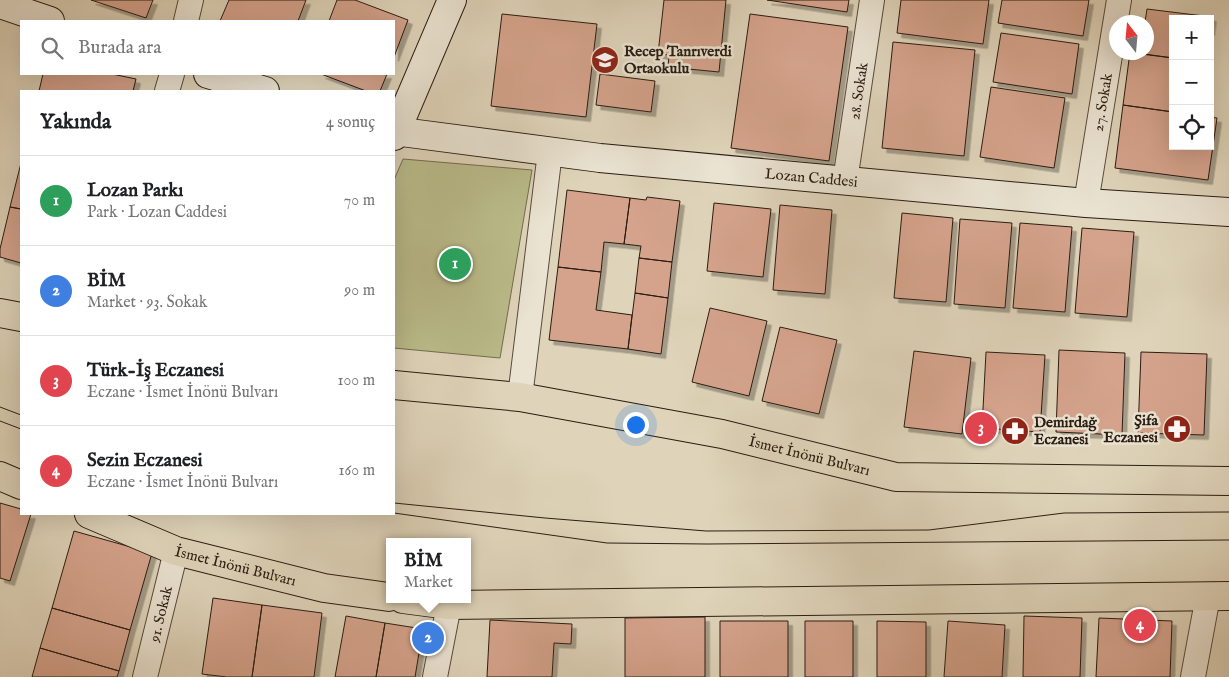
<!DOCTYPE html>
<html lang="tr">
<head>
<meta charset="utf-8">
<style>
  body { margin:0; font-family:"IM FELL English",serif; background:#f6f6f6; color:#202124 }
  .controls { position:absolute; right:15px; top:15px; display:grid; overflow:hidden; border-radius:0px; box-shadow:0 5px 20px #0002 }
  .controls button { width:45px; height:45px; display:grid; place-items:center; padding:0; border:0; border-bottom:1px solid #e0e0e0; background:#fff; color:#202124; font:25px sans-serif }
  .compass { position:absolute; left:1109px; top:15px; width:45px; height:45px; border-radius:50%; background:#fff; box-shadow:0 5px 20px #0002; rotate:344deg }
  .you { position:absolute; left:635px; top:424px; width:18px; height:18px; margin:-12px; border:4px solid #fff; border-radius:50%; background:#1a73e8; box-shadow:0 0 0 8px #1a73e833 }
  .badge { display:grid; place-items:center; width:32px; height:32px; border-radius:50%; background:#111827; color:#fff; font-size:16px; font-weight:700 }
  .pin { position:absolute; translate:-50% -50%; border:2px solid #fff; box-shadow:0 1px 5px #0006 }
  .popup { position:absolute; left:386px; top:538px; width:85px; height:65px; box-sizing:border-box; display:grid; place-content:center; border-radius:0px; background:#fff; filter:drop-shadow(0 1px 4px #0005); font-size:16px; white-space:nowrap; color:#757577 }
  .popup b { font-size:19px; color:#202124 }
  .popup::after { content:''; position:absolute; left:50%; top:100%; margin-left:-10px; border:10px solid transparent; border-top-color:#fff }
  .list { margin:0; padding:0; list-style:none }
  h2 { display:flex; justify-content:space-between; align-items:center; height:65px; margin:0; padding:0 20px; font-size:21px }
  h2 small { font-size:16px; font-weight:400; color:#757577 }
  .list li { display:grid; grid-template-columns:32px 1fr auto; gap:15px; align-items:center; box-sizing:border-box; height:90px; padding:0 20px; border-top:1px solid #e0e0e0 }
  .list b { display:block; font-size:19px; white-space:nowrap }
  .list p { margin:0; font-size:16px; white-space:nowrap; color:#757577 }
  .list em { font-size:16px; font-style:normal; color:#757577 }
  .icon { flex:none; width:28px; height:28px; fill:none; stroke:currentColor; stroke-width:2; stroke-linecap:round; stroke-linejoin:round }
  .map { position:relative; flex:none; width:1229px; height:677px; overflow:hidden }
  .search { position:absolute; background:#fff; box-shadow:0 5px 20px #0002; left:20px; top:20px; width:375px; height:55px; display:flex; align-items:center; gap:12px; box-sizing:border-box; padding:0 18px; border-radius:0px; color:#757577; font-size:19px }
  .panel { position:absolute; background:#fff; box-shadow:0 5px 20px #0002; left:20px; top:90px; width:375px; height:425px; border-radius:0px }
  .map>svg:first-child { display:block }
</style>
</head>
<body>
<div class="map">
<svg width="1229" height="677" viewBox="0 0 1229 677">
  <defs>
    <filter id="shadow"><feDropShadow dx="4.5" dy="4.5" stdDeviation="0" flood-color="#0004"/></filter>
  </defs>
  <rect width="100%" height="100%" fill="#dfd4ba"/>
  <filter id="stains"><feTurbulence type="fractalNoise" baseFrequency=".004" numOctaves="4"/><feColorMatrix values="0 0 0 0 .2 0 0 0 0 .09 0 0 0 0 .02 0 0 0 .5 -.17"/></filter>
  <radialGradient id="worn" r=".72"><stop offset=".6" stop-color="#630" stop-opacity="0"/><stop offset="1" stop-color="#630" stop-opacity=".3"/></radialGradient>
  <!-- green -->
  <path fill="#babb8a" stroke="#726c4e" d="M 403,159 L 532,170 L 500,358 L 394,348 L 394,180 Z"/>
  <!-- building -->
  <path fill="#d5a38c" stroke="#2a1c12" filter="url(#shadow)" d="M 91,0 L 153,0 L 146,18 Z
    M 229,0 L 306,0 L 298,21 L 220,21 Z
    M 337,0 L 355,0 L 408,20 L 394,57 L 394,21 L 329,21 Z
    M 664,0 L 726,0 L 719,72 L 668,67 L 669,55 L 658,54 Z
    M 767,0 L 849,0 L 847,12 Z
    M 901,0 L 989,0 L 983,44 L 897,33 Z
    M 1002,0 L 1089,0 L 1083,36 L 998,23 Z
    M 1147,9 L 1212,17 L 1210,31 L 1210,19 L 1173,19 L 1173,58 L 1141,54 L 1146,52 L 1145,22 Z
    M 502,14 L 597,24 L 586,117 L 491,106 Z
    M 750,14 L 848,27 L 829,161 L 731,148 Z
    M 1001,33 L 1079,44 L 1072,94 L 993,82 Z
    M 893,42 L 975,50 L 964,156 L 882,148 Z
    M 1130,52 L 1173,58 L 1173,112 L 1123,105 Z
    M 43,74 L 112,74 L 136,79 L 133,91 L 39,91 Z
    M 321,74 L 387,74 L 380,91 L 366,91 Z
    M 600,74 L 655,81 L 651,112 L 596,105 Z
    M 991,87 L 1065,98 L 1054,168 L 980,157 Z
    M 1123,105 L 1173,112 L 1173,146 L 1210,146 L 1210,117 L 1217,118 L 1208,180 L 1115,168 Z
    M 21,163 L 21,209 L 10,207 Z
    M 567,190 L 630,198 L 624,244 L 604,242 L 601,272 L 558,267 Z
    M 647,197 L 680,201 L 672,262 L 639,258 L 641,246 L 624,244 L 630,198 L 646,200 Z
    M 714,203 L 771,209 L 763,277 L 707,271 Z
    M 780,205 L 832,210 L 825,294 L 773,290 Z
    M 10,207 L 21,209 L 21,263 L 0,257 L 0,249 Z
    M 902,213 L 953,218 L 946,302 L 894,298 Z
    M 960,219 L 1012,223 L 1005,308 L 954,304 Z
    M 1020,223 L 1072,227 L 1065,312 L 1013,308 Z
    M 1082,228 L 1134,232 L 1127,317 L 1075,313 Z
    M 639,258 L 672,262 L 668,298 L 635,293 Z
    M 558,267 L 601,272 L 596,310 L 632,315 L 628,349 L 549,340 Z
    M 635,293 L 668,298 L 661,354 L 628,349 Z
    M 710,308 L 767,321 L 749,396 L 692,382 Z
    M 780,327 L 837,340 L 819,414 L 762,401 Z
    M 1059,350 L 1125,353 L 1122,435 L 1056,432 Z
    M 914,351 L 971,358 L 962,434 L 904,427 Z
    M 986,352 L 1045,355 L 1040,432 L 982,428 Z
    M 1141,352 L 1207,354 L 1204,435 L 1138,433 Z
    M 0,503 L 21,509 L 21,514 L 31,514 L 10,581 L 0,578 Z
    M 74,531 L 152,553 L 130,630 L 52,608 Z
    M 213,598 L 262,605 L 252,677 L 227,677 L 202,674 Z
    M 262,605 L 322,613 L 314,677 L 252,677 Z
    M 52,608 L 130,630 L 119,671 L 40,648 Z
    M 346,616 L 385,623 L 376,677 L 335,677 Z
    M 1024,616 L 1082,618 L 1080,677 L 1023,677 Z
    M 705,617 L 705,677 L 625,677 L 625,618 Z
    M 1099,618 L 1172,621 L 1170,677 L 1096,677 Z
    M 490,620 L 572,624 L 571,644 L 554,643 L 552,677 L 487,677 Z
    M 720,621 L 788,621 L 788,677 L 720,677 Z
    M 805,621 L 853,621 L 853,677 L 805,677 Z
    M 877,621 L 926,622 L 926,677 L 877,677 Z
    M 948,621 L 1005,625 L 1002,677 L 944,677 Z
    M 385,623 L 423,629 L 415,677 L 376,677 Z
    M 40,648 L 119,671 L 117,677 L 32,677 Z"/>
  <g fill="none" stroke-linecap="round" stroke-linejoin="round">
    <!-- minor casing -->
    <g stroke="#574a3c" stroke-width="26">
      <g id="minor">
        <path d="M 186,21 L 191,0"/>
        <path d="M 167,91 L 172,74"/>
        <path id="s1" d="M 845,181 L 872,0"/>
        <path id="s2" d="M 1086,203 L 1119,0"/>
        <path d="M 520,397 L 550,152"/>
        <path id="s3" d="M 145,677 L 176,551"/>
        <path d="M 435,677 L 449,605"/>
        <path d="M 1193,677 L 1208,596"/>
      </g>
    </g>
    <!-- secondary casing -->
    <g stroke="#2a1c12" stroke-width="30">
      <g id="secondary">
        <path d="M 0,4 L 50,21"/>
        <path d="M 208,74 L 265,91"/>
        <path id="s4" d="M 394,131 L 600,158 L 1086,203 L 1229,212"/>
        <path d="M 394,136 L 452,0"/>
      </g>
    </g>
    <!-- primary casing -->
    <g stroke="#2a1c12" stroke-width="30">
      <g id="primary">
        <path d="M 0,313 L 21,317"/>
        <path id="s5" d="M 394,385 L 520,397 L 722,434 L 896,477 L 1229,481"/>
        <path d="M 0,476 L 21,485"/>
        <path id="s6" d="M 89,514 L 176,551 L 324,588 L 389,597"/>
        <path d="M 403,599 L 449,605 L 1229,596"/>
      </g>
    </g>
    <!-- minor -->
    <use href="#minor" stroke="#eae3d2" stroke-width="24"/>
    <!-- secondary -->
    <use href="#secondary" stroke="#eae3d2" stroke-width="28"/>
    <!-- primary -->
    <use href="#primary" stroke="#dfd4ba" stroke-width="28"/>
    <!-- tram -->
    <path stroke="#2a1c12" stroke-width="1" d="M 0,407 L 21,415
      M 0,421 L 21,429
      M 394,503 L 545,518 L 706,531 L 929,530 L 1064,513 L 1229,512
      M 394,513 L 607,543 L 707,544 L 1229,540"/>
  </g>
  <!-- icons -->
  <defs>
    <g id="school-disc" transform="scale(1.4375)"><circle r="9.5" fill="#8f2418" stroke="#eae3d2"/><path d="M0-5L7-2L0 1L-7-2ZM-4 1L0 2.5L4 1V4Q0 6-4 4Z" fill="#fff"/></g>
    <g id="pharmacy-disc" transform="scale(1.4375)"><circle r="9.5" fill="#8f2418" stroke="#eae3d2"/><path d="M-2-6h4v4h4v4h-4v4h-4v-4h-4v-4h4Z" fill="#fff"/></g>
  </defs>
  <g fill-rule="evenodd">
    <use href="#school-disc" x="605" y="60"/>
    <use href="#pharmacy-disc" x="1177" y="429"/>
    <use href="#pharmacy-disc" x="1015" y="431"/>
  </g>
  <g text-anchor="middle" stroke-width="5" stroke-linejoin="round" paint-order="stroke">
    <!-- poi labels -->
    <g font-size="15" font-weight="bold" fill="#2a1c12" stroke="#eae3d2" text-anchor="start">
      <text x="624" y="56">Recep Tanrıverdi<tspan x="624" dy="17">Ortaokulu</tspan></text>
      <text x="1158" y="425" text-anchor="end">Şifa<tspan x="1158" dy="17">Eczanesi</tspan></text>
      <text x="1034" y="427">Demirdağ<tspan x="1034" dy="17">Eczanesi</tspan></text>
    </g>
    <!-- street labels -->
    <g font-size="15" fill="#2a1c12" stroke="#eae3d2">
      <text dy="5" stroke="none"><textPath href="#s1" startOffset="91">28. Sokak</textPath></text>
      <text dy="5" stroke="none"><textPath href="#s2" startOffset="102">27. Sokak</textPath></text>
      <text dy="5" stroke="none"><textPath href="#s4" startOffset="420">Lozan Caddesi</textPath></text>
      <text dy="5" stroke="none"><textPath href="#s5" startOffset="422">İsmet İnönü Bulvarı</textPath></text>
      <text dy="5" stroke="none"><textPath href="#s6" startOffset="156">İsmet İnönü Bulvarı</textPath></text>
      <text dy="5" stroke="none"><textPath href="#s3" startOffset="65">91. Sokak</textPath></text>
    </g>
  </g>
  <rect width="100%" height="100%" filter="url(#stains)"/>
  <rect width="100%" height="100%" fill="url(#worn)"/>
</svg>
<div class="controls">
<button>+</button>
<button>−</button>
<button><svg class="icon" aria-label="locate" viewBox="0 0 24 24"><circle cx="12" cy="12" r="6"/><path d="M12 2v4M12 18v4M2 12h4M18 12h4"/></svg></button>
</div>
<svg class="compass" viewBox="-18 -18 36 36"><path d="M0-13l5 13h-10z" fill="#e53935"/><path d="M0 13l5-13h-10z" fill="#757577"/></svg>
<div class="you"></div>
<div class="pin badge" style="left:455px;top:264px;background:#2e9e5b">1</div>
<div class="pin badge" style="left:428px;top:638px;background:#3f7fe0">2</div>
<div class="popup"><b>BİM</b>Market</div>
<div class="pin badge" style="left:981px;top:428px;background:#e0444e">3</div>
<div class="pin badge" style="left:1140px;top:625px;background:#e0444e">4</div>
<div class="search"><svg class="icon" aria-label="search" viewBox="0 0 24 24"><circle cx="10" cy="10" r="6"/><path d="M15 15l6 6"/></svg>Burada ara</div>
<section class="panel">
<h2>Yakında<small>4 sonuç</small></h2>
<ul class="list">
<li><span class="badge" style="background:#2e9e5b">1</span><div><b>Lozan Parkı</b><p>Park · Lozan Caddesi</p></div><em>70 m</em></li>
<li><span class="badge" style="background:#3f7fe0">2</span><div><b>BİM</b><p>Market · 93. Sokak</p></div><em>90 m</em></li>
<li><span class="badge" style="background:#e0444e">3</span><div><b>Türk-İş Eczanesi</b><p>Eczane · İsmet İnönü Bulvarı</p></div><em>100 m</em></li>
<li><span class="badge" style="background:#e0444e">4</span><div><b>Sezin Eczanesi</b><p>Eczane · İsmet İnönü Bulvarı</p></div><em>160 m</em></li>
</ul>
</section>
</div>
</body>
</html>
